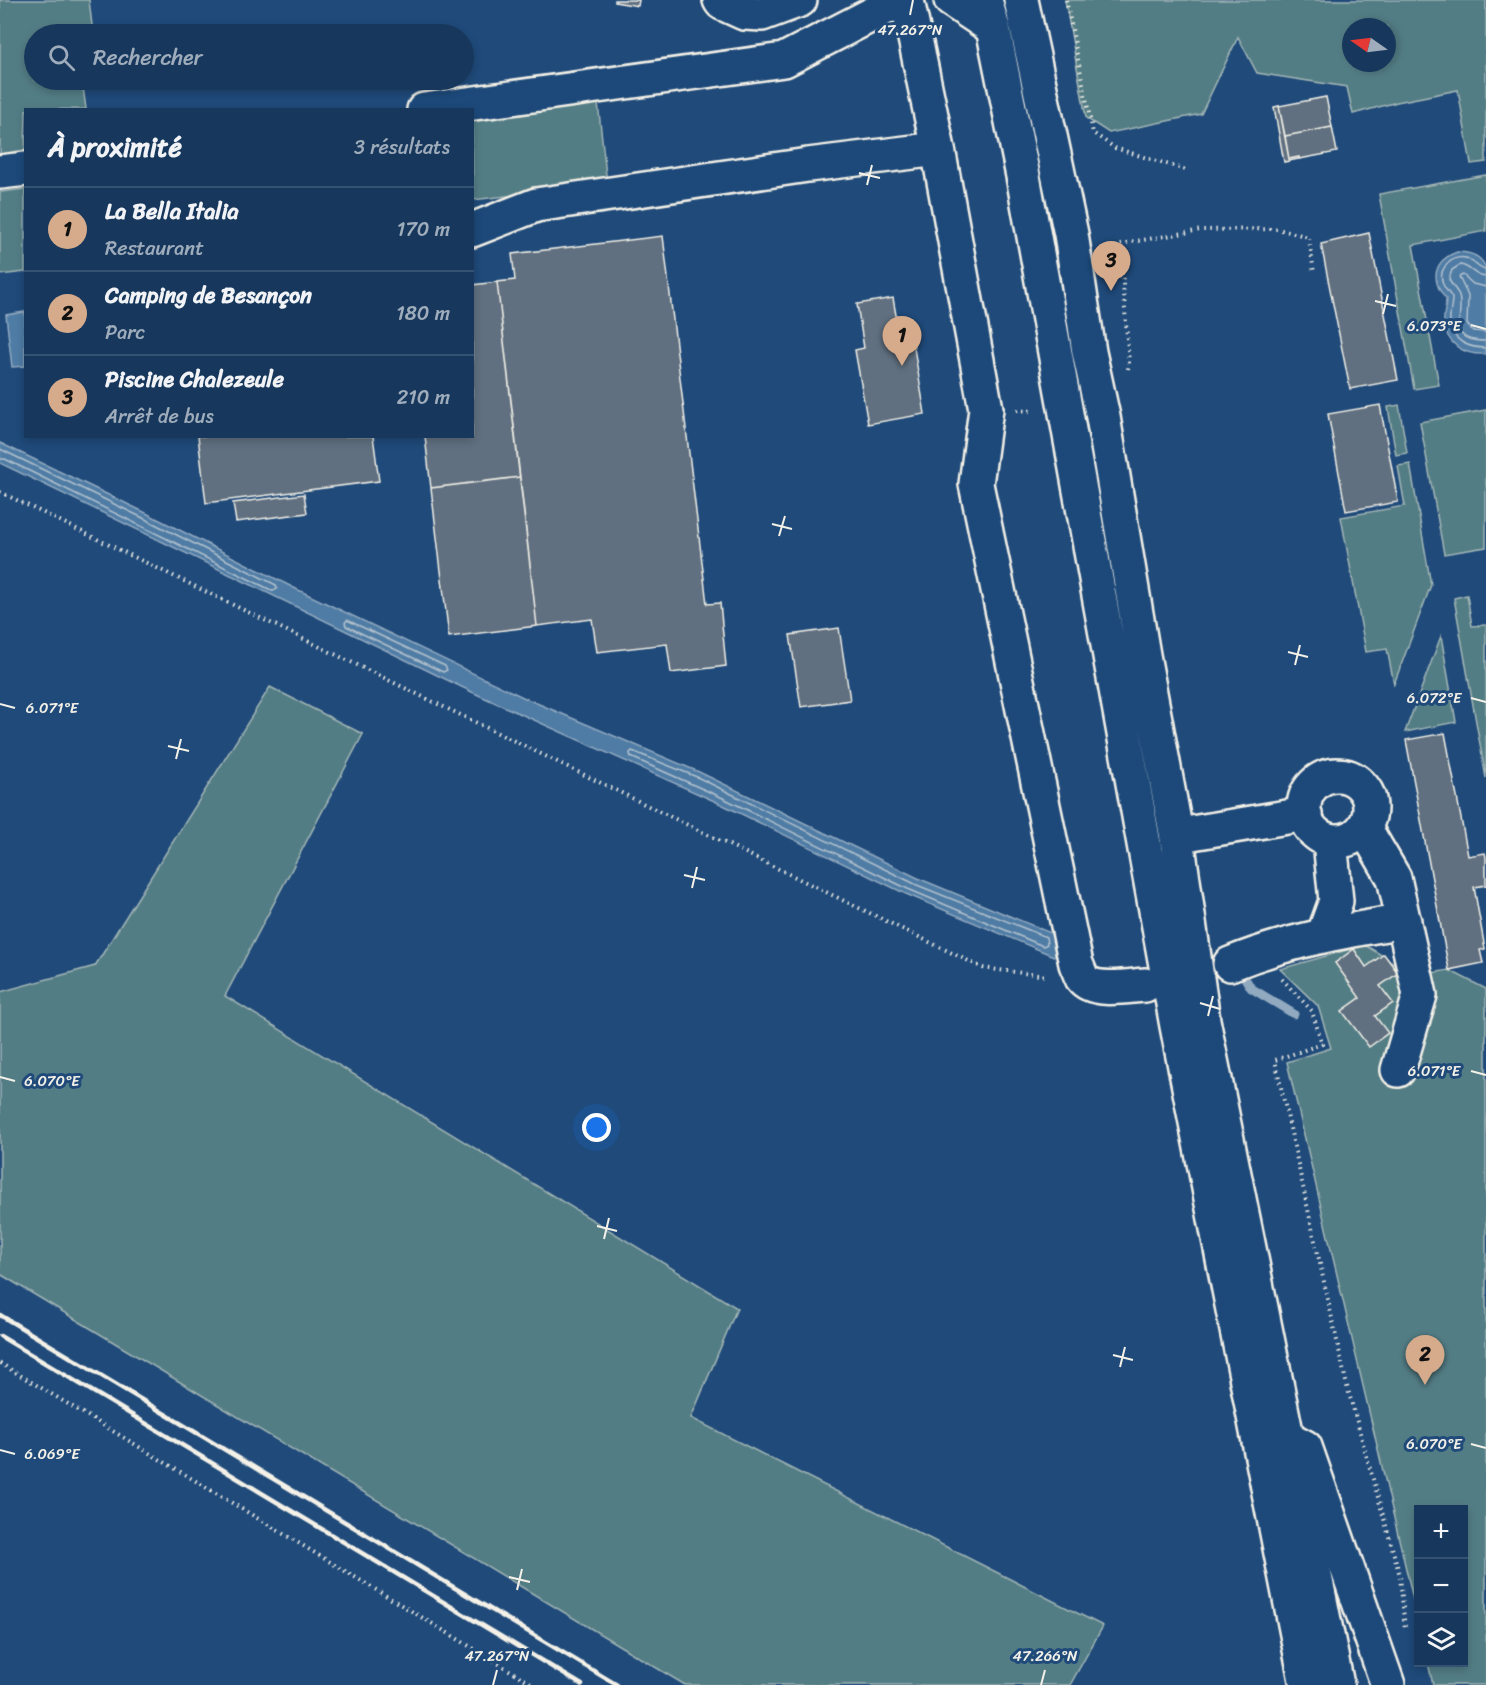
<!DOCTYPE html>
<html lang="fr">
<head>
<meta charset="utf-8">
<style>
  body { margin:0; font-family:Sriracha,sans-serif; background:#244365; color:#f1f3f6 }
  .controls { position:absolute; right:18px; bottom:18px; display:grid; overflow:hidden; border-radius:0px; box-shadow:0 3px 9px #0003 }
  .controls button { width:54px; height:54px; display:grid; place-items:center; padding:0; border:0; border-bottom:2px solid #365272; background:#17385c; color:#f1f3f6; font:30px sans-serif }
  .compass { position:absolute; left:1342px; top:18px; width:54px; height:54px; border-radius:50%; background:#17385c; box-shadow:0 3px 9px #0003; rotate:284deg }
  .you { position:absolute; left:597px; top:1128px; width:21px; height:21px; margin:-15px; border:4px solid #fff; border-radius:50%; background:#1a73e8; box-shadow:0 0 0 9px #1a73e833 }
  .badge { display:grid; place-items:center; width:39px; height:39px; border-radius:50%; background:#d6ab8b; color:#111; font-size:20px; font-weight:700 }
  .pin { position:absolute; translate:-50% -50px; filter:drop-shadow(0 2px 3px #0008) }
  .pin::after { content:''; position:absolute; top:32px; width:21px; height:18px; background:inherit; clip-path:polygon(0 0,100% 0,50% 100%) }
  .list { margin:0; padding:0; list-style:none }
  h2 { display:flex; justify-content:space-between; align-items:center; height:78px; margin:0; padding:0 24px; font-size:26px }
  h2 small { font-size:20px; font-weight:400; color:#9eacbb }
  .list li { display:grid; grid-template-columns:39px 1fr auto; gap:18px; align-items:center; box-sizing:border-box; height:84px; padding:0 24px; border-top:2px solid #365272 }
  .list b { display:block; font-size:22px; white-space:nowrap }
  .list p { margin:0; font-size:20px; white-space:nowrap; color:#9eacbb }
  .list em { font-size:20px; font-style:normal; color:#9eacbb }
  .icon { flex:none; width:33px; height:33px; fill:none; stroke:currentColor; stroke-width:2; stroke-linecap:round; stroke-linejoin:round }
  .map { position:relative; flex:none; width:1486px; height:1685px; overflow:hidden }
  .search { position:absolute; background:#17385c; box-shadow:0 3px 9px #0003; left:24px; top:24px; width:450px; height:66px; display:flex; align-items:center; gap:15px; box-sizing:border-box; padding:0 21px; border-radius:33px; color:#9eacbb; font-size:22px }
  .panel { position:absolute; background:#17385c; box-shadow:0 3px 9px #0003; left:24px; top:108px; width:450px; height:330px; border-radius:0px }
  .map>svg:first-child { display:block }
</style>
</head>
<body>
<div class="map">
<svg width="1486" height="1685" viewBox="0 0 1486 1685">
  <rect width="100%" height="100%" fill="#1f4a7a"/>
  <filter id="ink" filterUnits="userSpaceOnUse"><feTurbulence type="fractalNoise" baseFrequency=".0167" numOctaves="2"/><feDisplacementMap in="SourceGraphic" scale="12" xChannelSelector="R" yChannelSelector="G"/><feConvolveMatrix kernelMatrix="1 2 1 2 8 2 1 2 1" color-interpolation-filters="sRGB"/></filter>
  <g filter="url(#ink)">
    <!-- green -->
    <path fill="#537d85" stroke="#a4b7b6" stroke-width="1.5" fill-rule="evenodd" d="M 0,0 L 89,0 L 93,34 L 34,34 L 34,80 L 82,80 L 86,109 L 26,110 L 25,150 L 0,154 Z
      M 1065,0 L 1486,0 L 1486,162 L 1471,164 L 1458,90 L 1397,102 L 1353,114 L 1347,87 L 1257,73 L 1238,37 L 1201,114 L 1109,133 L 1086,118 ZM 1351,27 L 1387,27 L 1387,63 L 1351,63 Z
      M 598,103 L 607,184 L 473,200 L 472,118 Z
      M 1486,175 L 1486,231 L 1413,245 L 1439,385 L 1414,389 L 1379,194 Z
      M 25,189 L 25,272 L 0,275 L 0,192 Z
      M 1399,405 L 1407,453 L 1396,455 L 1388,407 Z
      M 1486,410 L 1486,547 L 1444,554 L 1420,422 Z
      M 1410,464 L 1431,585 L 1394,684 L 1387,649 L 1366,652 L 1341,517 L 1405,506 L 1398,466 Z
      M 1467,595 L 1472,626 L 1486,625 L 1486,778 L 1454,598 Z
      M 1441,636 L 1456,722 L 1405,732 Z
      M 270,687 L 363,734 L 225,996 L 737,1308 L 691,1418 L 1103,1626 L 1070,1685 L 685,1685 L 0,1274 L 0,992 L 95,966 Z
      M 1365,945 L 1415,976 L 1449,970 L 1486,989 L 1486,1685 L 1433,1685 L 1428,1663 L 1464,1662 L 1464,1510 L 1418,1510 L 1418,1620 L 1287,1062 L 1331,1048 L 1318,1006 L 1280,969 Z"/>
    <!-- water -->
    <path fill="#507ba5" stroke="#92aac0" stroke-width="1.5" d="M 1457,252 C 1469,252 1480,255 1485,266 C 1486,273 1486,348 1485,354 C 1464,355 1447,345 1444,323 C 1443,316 1446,307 1446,299 C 1430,280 1433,261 1457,252 Z
      M 25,312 L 25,366 L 12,367 L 6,315 Z
      M 0,443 L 144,512 L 292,587 L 527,699 L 699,772 L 920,879 L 1053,934 L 1056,957 L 906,894 L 721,804 L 474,693 L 0,463 Z"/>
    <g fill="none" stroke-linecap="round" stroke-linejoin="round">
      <!-- shore -->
      <path stroke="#b2c2cd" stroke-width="1.5" d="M 1486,270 C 1477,269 1474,260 1466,258 C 1452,255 1439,268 1442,281 C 1443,288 1449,292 1452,298 C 1452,306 1449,314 1450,322 C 1452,342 1469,348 1486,348
        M 1486,277 C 1474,277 1471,266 1460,265 L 1452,270 L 1449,279 C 1451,286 1457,289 1459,296 C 1465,317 1444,341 1486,341
        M 1486,287 L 1473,284 L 1463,275 L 1459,277 L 1468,296 L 1467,324 L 1473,331 L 1486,332
        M 0,449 L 141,517 L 276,585 L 277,589 L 273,591 L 5,459 L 0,459
        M 347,620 L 445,666 L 447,670 L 443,672 L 346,626 L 345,623 Z
        M 632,751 L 697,777 L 917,885 L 1046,937 L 1047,944 L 1043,946 L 908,889 L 723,798 L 631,757 L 630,753 Z"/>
      <!-- stream -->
      <path stroke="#92aac0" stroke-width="9" d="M 1240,970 L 1251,988 L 1294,1014"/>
    </g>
    <!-- building -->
    <path fill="#607080" stroke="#f4f1e8" stroke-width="1.5" d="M 615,0 L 639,0 L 638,6 L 615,2 Z
      M 1326,97 L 1332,127 L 1285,136 L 1279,106 Z
      M 1279,106 L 1289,159 L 1299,157 L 1299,159 L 1284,162 L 1274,107 Z
      M 1332,127 L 1337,152 L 1299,159 L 1299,157 L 1289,159 L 1285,136 Z
      M 1369,233 L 1398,380 L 1350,389 L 1321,244 Z
      M 663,236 L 707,604 L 720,603 L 726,666 L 671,673 L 667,644 L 597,652 L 592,619 L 537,626 L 497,282 L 515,280 L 512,254 Z
      M 497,282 L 520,477 L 431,488 L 425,436 L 472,436 L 472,285 Z
      M 893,298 L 901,344 L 913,342 L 925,414 L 868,424 L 855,350 L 864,348 L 857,304 Z
      M 1380,405 L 1398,502 L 1346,511 L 1328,414 Z
      M 198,436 L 373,436 L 379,481 L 206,503 Z
      M 520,477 L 537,626 L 449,637 L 431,488 Z
      M 304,494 L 307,513 L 236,522 L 233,503 Z
      M 839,628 L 850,700 L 801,707 L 790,635 Z
      M 1445,733 L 1468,856 L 1485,853 L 1486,857 L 1486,885 L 1474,887 L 1485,949 L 1480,950 L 1483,963 L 1449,970 L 1406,740 Z
      M 1354,949 L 1366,967 L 1384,954 L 1398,973 L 1380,986 L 1393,1003 L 1375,1016 L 1388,1033 L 1369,1047 L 1342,1011 L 1360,998 L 1335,963 Z"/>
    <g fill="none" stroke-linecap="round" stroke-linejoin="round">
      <!-- minor casing -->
      <g stroke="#f4f1e8" stroke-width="38">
        <path id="minor" d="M 720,0 L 722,3 L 744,13 L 762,14 L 800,0
          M 907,0 L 938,149 L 986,409 L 976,484 L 1076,964 C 1078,968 1080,974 1082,978 C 1093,993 1129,986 1145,985
          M 951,0 L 993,28
          M 424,110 L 784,60 L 900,0
          M 0,172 L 26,169
          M 472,230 L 536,205 L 808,165 L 938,149
          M1304 808a33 33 0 1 1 66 0a33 33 0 1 1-66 0Z
          M 1364,827 L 1394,878 L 1420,995 L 1398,1070
          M 1177,838 L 1186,834 L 1305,814
          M 1324,934 L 1336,901 L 1330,841
          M 1230,964 C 1286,941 1344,931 1404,921
          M 1286,1437 L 1305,1447 L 1388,1685"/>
      </g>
      <!-- major casing -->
      <g stroke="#f4f1e8" stroke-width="38">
        <path id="major" d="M 985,0 L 993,28 L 1023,176 L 1177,1026 L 1307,1685
          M 1021,0 L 1071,234 L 1089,352 L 1103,417 L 1143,655 L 1177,838 L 1203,1020 L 1337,1685"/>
      </g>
      <!-- path -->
      <path stroke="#f4f1e8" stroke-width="4" stroke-dasharray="1.5 4.5" stroke-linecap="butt" d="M 1066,0 L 1093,133 L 1115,148 L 1189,171
        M 1128,369 L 1129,363 L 1120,244 L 1201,230 L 1278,229 L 1309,237 L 1314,273
        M 1017,410 L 1033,411
        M 0,492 L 983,968 L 1047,976
        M 1282,979 L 1312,1011 L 1322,1044 L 1275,1060 L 1347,1386 L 1400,1576 L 1405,1629
        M 0,1363 L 534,1685"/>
      <!-- minor -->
      <use href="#minor" stroke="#1f4a7a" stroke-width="33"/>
      <!-- major -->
      <use href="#major" stroke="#1f4a7a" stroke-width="33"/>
      <!-- rail -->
      <path stroke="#f4f1e8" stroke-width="4.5" d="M 0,1315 L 617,1685
        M 0,1336 L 582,1685"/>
    </g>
  </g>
  <!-- ticks -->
  <path fill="none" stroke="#f4f1e8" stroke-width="2" d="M 910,15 L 913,0M 859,173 L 880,178M 867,185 L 872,165M 1375,301 L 1396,306M 1383,314 L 1388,294M 1471,325 L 1486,329M 772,524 L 792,529M 779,536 L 785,516M 1288,652 L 1308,657M 1295,665 L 1300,645M 1471,698 L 1486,702M 0,704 L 15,708M 168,746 L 189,751M 176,759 L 181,739M 684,875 L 705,880M 692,888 L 697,867M 1200,1003 L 1220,1009M 1208,1016 L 1213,996M 1471,1071 L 1486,1075M 0,1077 L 15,1081M 597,1226 L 617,1231M 604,1239 L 609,1218M 1113,1355 L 1133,1360M 1120,1367 L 1125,1347M 1471,1444 L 1486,1448M 0,1450 L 15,1454M 509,1577 L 530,1582M 517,1590 L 522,1569M 493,1685 L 497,1670M 1041,1685 L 1045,1670"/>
  <g font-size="15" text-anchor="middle" fill="#f4f1e8" stroke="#1f4a7a" stroke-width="6" stroke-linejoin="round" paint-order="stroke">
    <text x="910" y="35">47.267°N</text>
    <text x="1434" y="331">6.073°E</text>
    <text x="1434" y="703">6.072°E</text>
    <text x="52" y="713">6.071°E</text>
    <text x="1434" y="1076">6.071°E</text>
    <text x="52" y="1086">6.070°E</text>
    <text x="1434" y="1449">6.070°E</text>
    <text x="52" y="1459">6.069°E</text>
    <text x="497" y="1661">47.267°N</text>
    <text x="1045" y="1661">47.266°N</text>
  </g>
</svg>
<div class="controls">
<button>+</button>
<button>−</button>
<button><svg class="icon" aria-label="layers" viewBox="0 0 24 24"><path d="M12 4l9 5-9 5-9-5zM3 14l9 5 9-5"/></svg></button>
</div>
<svg class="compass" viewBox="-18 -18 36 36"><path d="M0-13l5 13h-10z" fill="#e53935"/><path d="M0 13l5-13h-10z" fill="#9eacbb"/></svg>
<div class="you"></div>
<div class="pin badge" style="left:902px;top:366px">1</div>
<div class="pin badge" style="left:1425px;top:1385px">2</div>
<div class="pin badge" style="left:1111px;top:291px">3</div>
<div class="search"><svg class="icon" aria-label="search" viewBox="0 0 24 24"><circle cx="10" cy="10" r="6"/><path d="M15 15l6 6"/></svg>Rechercher</div>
<section class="panel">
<h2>À proximité<small>3 résultats</small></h2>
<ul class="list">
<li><span class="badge">1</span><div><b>La Bella Italia</b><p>Restaurant</p></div><em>170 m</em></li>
<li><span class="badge">2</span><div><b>Camping de Besançon</b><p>Parc</p></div><em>180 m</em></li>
<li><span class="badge">3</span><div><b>Piscine Chalezeule</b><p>Arrêt de bus</p></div><em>210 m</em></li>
</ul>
</section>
</div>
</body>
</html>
